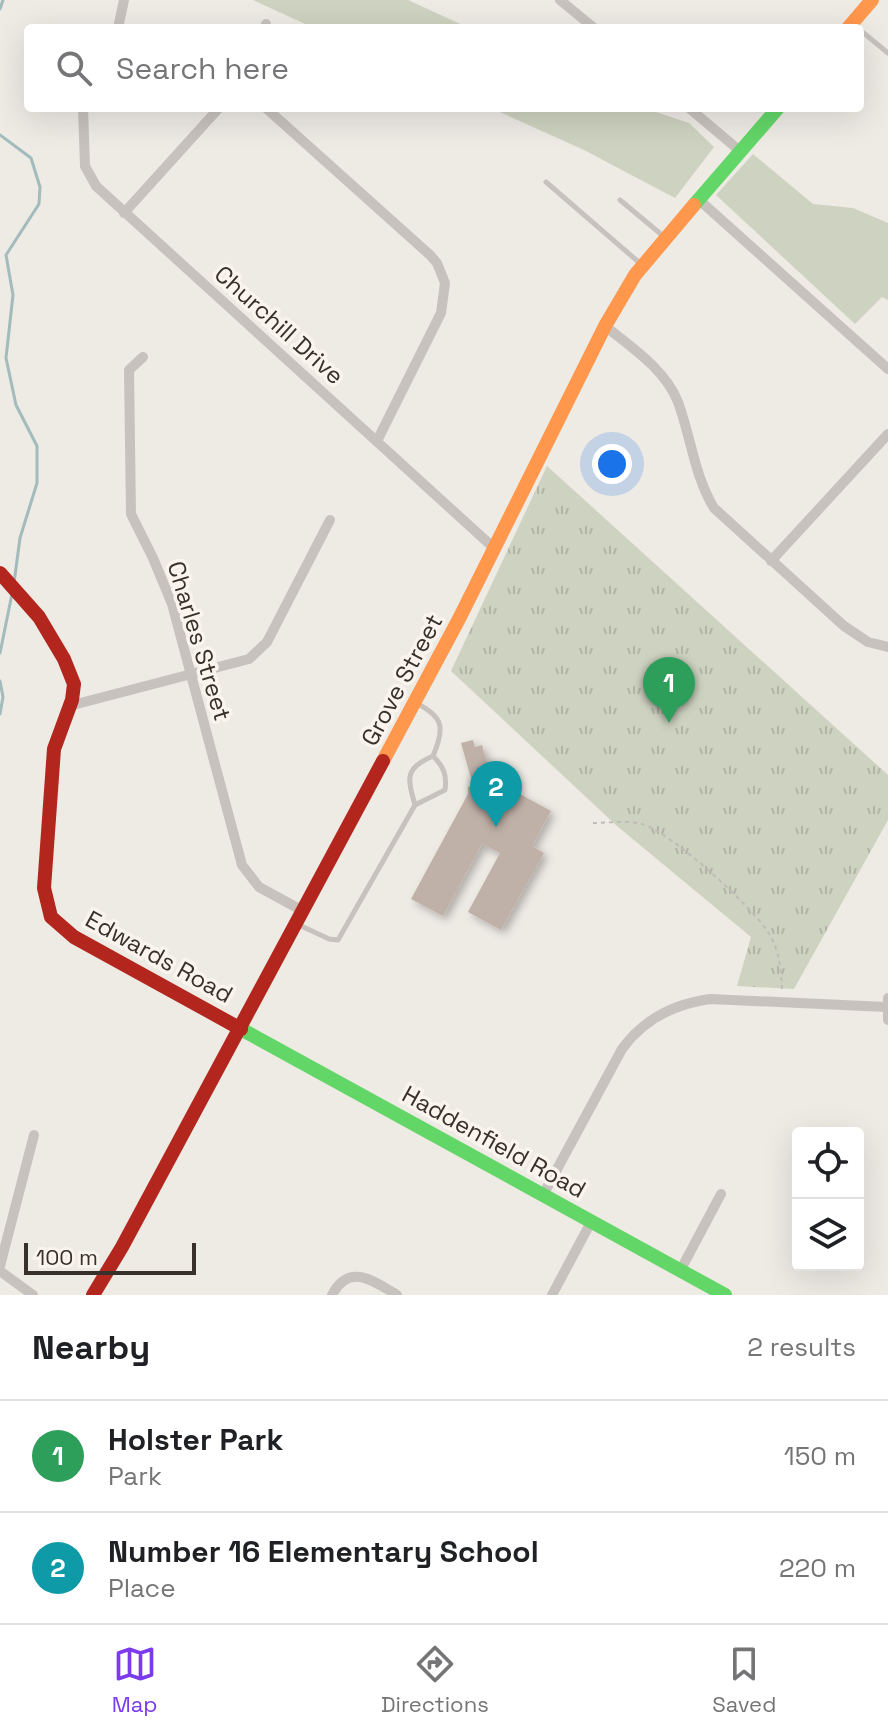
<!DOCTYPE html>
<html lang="en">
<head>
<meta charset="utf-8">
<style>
  body { margin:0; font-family:"Space Grotesk",sans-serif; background:#f2f2f2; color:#202124 }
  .controls { position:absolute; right:24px; bottom:24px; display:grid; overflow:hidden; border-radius:8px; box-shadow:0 8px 32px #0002 }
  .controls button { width:72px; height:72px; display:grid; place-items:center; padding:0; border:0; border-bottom:2px solid #e0e0e0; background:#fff; color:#202124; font:40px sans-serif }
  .scale { position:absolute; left:24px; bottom:20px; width:172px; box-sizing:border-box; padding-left:8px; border:4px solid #38302b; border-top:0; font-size:22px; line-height:28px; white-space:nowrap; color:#38302b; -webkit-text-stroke:6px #f9f4ed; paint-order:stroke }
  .you { position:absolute; left:612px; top:464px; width:28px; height:28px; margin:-20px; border:6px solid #fff; border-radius:50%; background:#1a73e8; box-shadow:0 0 0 12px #1a73e833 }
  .badge { display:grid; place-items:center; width:52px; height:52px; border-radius:50%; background:#7c3aed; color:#fff; font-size:26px; font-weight:700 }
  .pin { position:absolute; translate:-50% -66px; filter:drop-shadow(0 2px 4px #0008) }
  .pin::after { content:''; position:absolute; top:42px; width:28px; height:24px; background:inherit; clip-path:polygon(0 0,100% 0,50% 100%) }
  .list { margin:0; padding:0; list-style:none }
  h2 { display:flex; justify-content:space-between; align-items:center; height:104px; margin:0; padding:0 32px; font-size:34px }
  h2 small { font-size:26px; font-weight:400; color:#757577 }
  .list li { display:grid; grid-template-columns:52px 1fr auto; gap:24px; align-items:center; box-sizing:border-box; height:112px; padding:0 32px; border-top:2px solid #e0e0e0 }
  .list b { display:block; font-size:30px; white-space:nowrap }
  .list p { margin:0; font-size:26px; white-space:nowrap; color:#757577 }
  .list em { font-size:26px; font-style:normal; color:#757577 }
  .icon { flex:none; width:44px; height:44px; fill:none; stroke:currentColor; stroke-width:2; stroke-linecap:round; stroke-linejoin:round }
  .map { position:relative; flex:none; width:888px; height:1295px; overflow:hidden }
  .search { position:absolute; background:#fff; box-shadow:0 8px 32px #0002; left:24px; right:24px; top:24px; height:88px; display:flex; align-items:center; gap:20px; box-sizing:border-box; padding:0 28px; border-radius:8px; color:#757577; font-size:30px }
  .sheet { height:328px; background:#fff }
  nav { display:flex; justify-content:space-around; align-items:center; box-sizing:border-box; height:112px; border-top:2px solid #e0e0e0; background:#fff; font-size:22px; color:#757577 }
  nav a { display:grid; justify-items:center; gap:4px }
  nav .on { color:#7c3aed }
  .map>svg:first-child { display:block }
</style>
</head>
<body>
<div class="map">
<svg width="888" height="1295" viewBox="0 0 888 1295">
  <defs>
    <pattern id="park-tufts" width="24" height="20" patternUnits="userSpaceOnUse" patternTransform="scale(2)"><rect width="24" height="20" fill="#ced2c0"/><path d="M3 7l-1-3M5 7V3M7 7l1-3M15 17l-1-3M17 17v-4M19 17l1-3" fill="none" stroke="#b2b5a5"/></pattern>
    <filter id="shadow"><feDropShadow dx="4" dy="4" stdDeviation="4" flood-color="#0004"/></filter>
  </defs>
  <rect width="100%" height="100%" fill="#eeeae4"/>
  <!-- grass -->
  <path fill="#ced2c0" d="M 253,0 L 408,0 L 469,28 L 314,28 Z
    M 491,108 L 644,108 L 689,123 L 714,147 L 675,198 L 584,150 Z
    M 753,154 L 813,204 L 853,208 L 888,223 L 888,300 L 882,297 L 855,324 L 716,195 Z"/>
  <!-- park -->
  <path fill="url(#park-tufts)" d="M 547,466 L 888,775 L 888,820 L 794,989 L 737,986 L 751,937 L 617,826 L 451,671 Z"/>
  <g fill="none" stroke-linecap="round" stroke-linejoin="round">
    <!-- stream -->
    <path stroke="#a2bbbc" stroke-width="3" d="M 0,9 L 3,0
      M 0,135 L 31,158 L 40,187 L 39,204 L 6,255 L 13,295 L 6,358 L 16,405 L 37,446 L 37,483 L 20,538 L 14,583
      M 0,653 L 12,594
      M 0,681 L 3,697 L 0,714"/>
  </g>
  <!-- building -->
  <path fill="#c0b1a8" filter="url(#shadow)" d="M 473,740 L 475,747 L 482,745 L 492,781 L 487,782 L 488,787 L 514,801 L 518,793 L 551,811 L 532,846 L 544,853 L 501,930 L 468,912 L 500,853 L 482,844 L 443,916 L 411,899 L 468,794 L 468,787 L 473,785 L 461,743 Z"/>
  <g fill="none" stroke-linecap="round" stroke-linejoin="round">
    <!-- path -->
    <path stroke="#bfbbb6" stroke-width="2" stroke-dasharray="4 4" stroke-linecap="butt" d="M 593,823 C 608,823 627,820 642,824 C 671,832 751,906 768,932 C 780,951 781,970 782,992"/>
    <!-- lane -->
    <path stroke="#c7c2bd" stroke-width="5" d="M 860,30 L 888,53
      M 546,182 L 642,265
      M 620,200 L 662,235
      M 415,805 L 445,790 C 447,775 444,767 433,756
      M 297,924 L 329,939 L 338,940 L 415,805 C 407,777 405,768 433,756 C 445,728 444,717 416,703"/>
    <!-- street -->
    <path stroke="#c7c2bd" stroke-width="10" d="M 560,0 L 594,28
      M 118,28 L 124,0
      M 264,28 L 266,24
      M 83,108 L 85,166 L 96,186 L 495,549
      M 266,108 L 430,255 L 437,263 L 445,283 L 441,313 L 377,441
      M 689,108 L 740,151
      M 698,199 L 888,369
      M 124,213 L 219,108
      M 605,326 C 631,347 665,369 678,402 C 691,437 694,475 714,508 L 844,626 L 868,642 L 888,647
      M 143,357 L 129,370 L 131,514 L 153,558 L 172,604 L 242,865 L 259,887 L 303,911
      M 771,561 L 888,434
      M 69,706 L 249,659 L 267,642 L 330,520
      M 888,998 L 888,1020
      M 543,1195 L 622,1049 C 643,1020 674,1004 710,999 L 886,1007
      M 0,1266 L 34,1135
      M 0,1271 L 33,1295
      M 680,1271 L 721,1194
      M 332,1295 C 349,1262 374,1281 397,1295
      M 552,1295 L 591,1222"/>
    <!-- fast -->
    <path stroke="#63d668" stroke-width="14" d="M 694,205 L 778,108
      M 241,1029 L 725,1295"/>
    <!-- slow -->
    <path stroke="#ff974d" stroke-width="14" d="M 848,28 L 872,0
      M 383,761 L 460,617 L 605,326 L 635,275 L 694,205"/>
    <!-- jam -->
    <path stroke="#b3261e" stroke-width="14" d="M 0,573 L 39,617 L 64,659 L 74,684 L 72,700 L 54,749 L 44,888 L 51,917 L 74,937 L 241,1029
      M 93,1295 L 122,1247 L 383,761"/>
  </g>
  <g text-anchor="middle" stroke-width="7" stroke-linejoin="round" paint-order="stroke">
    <!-- street labels -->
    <g font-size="24" fill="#38302b" stroke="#f9f4ed">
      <text transform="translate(279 325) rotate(42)" y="8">Churchill Drive</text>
      <text transform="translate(199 641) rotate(73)" y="8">Charles Street</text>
      <text transform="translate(402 680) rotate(-62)" y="8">Grove Street</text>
      <text transform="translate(159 957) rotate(29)" y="8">Edwards Road</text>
      <text transform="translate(494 1142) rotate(29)" y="8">Haddenfield Road</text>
    </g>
  </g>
</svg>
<div class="controls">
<button><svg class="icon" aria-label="locate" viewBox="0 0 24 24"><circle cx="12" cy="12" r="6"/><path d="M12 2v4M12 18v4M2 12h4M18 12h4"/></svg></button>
<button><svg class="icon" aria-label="layers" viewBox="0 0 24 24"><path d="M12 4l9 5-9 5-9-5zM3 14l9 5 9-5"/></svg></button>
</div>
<div class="scale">100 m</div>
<div class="you"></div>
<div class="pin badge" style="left:669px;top:723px;background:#2e9e5b">1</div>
<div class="pin badge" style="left:496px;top:827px;background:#0f9aa8">2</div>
<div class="search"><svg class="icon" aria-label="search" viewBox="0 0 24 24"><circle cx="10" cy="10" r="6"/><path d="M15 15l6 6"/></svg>Search here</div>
</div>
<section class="sheet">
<h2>Nearby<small>2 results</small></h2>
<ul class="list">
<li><span class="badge" style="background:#2e9e5b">1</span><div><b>Holster Park</b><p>Park</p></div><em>150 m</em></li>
<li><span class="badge" style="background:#0f9aa8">2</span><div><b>Number 16 Elementary School</b><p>Place</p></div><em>220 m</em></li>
</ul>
</section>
<nav>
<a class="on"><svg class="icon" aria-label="map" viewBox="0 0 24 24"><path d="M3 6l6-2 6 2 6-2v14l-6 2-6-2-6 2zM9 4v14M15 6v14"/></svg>Map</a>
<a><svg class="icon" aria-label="directions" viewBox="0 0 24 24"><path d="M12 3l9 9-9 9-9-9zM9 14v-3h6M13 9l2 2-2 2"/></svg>Directions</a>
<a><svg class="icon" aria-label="saved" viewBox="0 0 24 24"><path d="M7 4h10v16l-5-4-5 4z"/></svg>Saved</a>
</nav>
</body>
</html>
